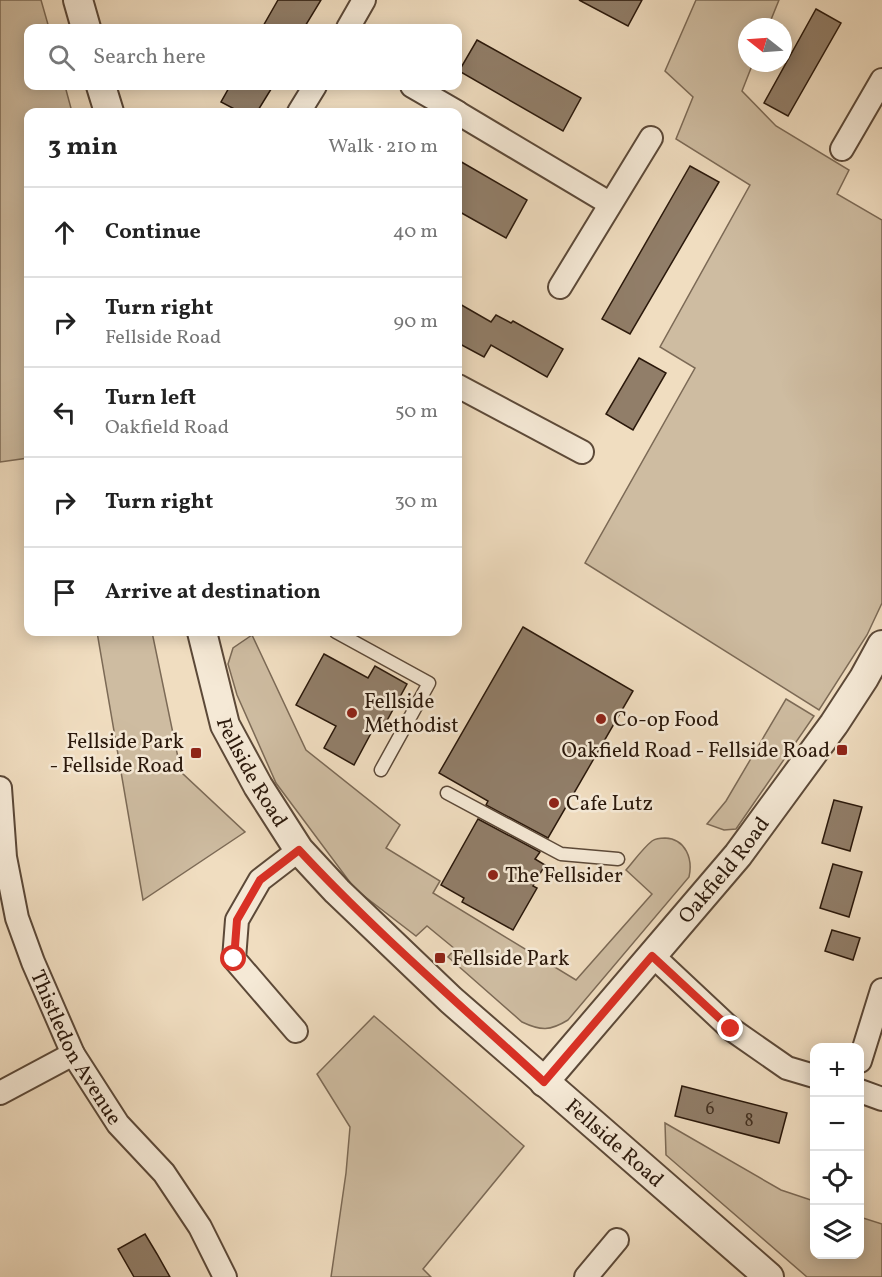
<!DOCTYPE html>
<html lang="en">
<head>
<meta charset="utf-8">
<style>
  body { margin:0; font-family:Vollkorn,serif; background:#f2f2f2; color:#222 }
  .controls { position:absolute; right:18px; bottom:18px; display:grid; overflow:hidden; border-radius:12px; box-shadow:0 3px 15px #0003 }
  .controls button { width:54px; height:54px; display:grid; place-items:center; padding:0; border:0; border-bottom:2px solid #e0e0e0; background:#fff; color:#222; font:30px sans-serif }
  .compass { position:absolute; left:738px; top:18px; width:54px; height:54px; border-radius:50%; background:#fff; box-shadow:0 3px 15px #0003; rotate:287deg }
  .stop { position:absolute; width:18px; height:18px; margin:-14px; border:4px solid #d93025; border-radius:50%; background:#fff }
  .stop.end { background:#d93025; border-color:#fff; box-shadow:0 2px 6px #0008 }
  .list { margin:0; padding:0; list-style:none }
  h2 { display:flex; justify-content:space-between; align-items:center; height:78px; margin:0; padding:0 24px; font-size:26px }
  h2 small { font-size:20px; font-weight:400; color:#767676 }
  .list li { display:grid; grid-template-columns:39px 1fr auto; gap:18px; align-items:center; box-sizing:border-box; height:90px; padding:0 24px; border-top:2px solid #e0e0e0 }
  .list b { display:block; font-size:22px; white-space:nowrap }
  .list p { margin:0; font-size:20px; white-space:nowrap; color:#767676 }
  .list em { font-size:20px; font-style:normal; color:#767676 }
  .icon { flex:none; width:33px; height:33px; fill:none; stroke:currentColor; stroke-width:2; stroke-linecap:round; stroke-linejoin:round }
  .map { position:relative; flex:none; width:882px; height:1277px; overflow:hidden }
  .search { position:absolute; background:#fff; box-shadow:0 3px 15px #0003; left:24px; top:24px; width:438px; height:66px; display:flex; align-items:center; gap:15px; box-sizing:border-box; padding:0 21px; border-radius:12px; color:#767676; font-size:22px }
  .panel { position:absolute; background:#fff; box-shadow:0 3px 15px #0003; left:24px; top:108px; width:438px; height:528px; border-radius:12px }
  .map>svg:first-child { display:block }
</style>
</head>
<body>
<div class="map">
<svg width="882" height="1277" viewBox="0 0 882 1277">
  <rect width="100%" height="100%" fill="#f0ddc0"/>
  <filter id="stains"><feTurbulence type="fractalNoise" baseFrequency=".00333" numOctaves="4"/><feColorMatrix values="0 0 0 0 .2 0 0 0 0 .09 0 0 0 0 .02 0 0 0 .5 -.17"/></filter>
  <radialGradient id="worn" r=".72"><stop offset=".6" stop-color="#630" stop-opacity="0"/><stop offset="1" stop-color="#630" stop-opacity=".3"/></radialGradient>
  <!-- green -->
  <path fill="#cebca1" stroke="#7c6a56" stroke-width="1.5" d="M 0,0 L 41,0 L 49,28 L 28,28 L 28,86 L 65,86 L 72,112 L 28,112 L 28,458 L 0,462 Z
    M 696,0 L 779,0 L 768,27 L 747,27 L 747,63 L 753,63 L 742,91 L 776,126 L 849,170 L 837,194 L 882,220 L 882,603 L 867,635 L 819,710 L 585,563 L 695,368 L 660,347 L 750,185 L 676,139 L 693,97 L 665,71 Z
    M 97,632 L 152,632 L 181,772 L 245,832 L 143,900 Z
    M 252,635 L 306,750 L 400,825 L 386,848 L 440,881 L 433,893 L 576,980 L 652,894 L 626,870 C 634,861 642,849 652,841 C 655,839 661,838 665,838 C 686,839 693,859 689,877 L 568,1020 C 550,1031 541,1031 522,1022 L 448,957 L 455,949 L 427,926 L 416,936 L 355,889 L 276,783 L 237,695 L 228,664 L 233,648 Z
    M 786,699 L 814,716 L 736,829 L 724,830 L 707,824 L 726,801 Z
    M 374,1016 L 524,1146 L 423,1269 L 431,1277 L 331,1277 L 346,1173 L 350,1127 L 317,1074 Z
    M 665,1123 L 781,1190 L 814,1201 L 814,1254 L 860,1254 L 860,1217 L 882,1224 L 882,1277 L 807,1277 L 666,1155 Z"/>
  <!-- building -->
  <path fill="#917e69" stroke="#2a180b" stroke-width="1.5" d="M 278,0 L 321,0 L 304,28 L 262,28 Z
    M 579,0 L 642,0 L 628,26 Z
    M 816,9 L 841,23 L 788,116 L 764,103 Z
    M 477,40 L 581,98 L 563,131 L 459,71 Z
    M 230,86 L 273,86 L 257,112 L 240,112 L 221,102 Z
    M 458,160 L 527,200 L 506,238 L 458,211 Z
    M 690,166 L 719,182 L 630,334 L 602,319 Z
    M 458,303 L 491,322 L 496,315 L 511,323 L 513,321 L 563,349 L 547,377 L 491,345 L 484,357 L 458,343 Z
    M 639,358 L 666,373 L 633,430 L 606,414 Z
    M 523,627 L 633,691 L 548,838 L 486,805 L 488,801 L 439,773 Z
    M 324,654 L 368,678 L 375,666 L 407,684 L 384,726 L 377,722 L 354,765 L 324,748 L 336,726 L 296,705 Z
    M 834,800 L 862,807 L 850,851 L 822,843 Z
    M 478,819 L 540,852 L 535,859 L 545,865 L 533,886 L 537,888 L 513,930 L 462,902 L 464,898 L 441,885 Z
    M 833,864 L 862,872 L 849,917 L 820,908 Z
    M 832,930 L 860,938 L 853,960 L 825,951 Z
    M 682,1086 L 787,1113 L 779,1143 L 675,1116 Z
    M 145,1234 L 157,1254 L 170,1277 L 134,1277 L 118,1249 Z"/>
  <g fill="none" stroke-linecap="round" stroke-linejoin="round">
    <!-- service casing -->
    <g stroke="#5c4938" stroke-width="15">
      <path id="service" d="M 336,632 L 429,683 L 381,770
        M 447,793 L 561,854 L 618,859"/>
    </g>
    <!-- minor casing -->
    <g stroke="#5c4938" stroke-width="26">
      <g id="minor">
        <path d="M 348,28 L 364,0"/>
        <path d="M 412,86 L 457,112"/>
        <path d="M 299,112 L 315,86"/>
        <path d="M 458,113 L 609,203"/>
        <path d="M 842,149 L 882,80"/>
        <path d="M 560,287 L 651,138"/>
        <path d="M 458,386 L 582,452"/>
        <path id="s1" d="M 0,788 L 5,857 L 17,918 L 33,962 L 73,1054 L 118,1124 L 164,1173 L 200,1227 L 225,1277"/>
        <path d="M 652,955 L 731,1029 L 787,1068 L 814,1076"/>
        <path d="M 296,1031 L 234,959 L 237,920 L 260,880 L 299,850"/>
        <path d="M 860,1061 L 882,990"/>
        <path d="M 860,1091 L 882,1099"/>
        <path d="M 0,1093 L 73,1054"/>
        <path d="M 586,1277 L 617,1240"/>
      </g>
    </g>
    <!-- tertiary casing -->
    <g stroke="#5c4938" stroke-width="32">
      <g id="tertiary">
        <path d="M 78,0 L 86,28"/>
        <path d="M 101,86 L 109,112"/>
        <path id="s2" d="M 202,632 L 225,725 L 258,786 L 299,850 L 337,891 L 451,1000 L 769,1277"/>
        <path id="s3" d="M 544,1082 L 738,855 L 834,724 L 864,678 L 882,645"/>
      </g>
    </g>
    <!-- service -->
    <use href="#service" stroke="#f5e9d6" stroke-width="12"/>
    <!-- minor -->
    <use href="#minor" stroke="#f5e9d6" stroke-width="22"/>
    <!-- tertiary -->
    <use href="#tertiary" stroke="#f5e9d6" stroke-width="28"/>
  </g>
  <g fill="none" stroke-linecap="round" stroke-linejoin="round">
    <!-- route -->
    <path stroke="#d93025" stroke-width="8" d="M 234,959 L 237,920 L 260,880 L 299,850 C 376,933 462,1006 544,1082 L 652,956 L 731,1029"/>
  </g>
  <!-- markers -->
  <g fill="#8f2418" stroke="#f5e9d6" stroke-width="2">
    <circle cx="352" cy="713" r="6"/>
    <circle cx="601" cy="719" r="6"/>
    <rect x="836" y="744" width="12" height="12" rx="3"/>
    <rect x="190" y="747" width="12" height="12" rx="3"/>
    <circle cx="554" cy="803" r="6"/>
    <circle cx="493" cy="875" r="6"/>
    <rect x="434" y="952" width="12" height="12" rx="3"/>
  </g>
  <g text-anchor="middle" stroke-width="5" stroke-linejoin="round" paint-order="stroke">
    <!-- number labels -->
    <g font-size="18" fill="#443222">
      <text x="710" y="1114">6</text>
      <text x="749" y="1126">8</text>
    </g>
    <!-- poi labels -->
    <g font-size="21" fill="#2a180b" stroke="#f5e9d6" text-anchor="start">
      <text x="364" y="708">Fellside<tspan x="364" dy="24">Methodist</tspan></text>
      <text x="613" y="726">Co-op Food</text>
      <text x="184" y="748" text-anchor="end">Fellside Park<tspan x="184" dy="24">- Fellside Road</tspan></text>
      <text x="830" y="757" text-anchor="end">Oakfield Road - Fellside Road</text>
      <text x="566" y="810">Cafe Lutz</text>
      <text x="505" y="882">The Fellsider</text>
      <text x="452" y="965">Fellside Park</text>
    </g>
    <!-- street labels -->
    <g font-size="21" fill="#2a180b" stroke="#f5e9d6">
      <text dy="7" stroke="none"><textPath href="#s2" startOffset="150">Fellside Road</textPath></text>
      <text dy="7" stroke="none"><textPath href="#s3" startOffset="278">Oakfield Road</textPath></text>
      <text dy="7" stroke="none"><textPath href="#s1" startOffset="274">Thistledon Avenue</textPath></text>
      <text dy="7" stroke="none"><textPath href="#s2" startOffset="672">Fellside Road</textPath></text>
    </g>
  </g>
  <rect width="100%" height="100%" filter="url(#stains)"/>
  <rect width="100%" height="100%" fill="url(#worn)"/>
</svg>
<div class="controls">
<button>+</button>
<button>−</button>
<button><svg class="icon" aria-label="locate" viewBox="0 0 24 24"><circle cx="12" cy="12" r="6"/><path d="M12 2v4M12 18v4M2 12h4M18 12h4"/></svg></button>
<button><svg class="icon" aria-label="layers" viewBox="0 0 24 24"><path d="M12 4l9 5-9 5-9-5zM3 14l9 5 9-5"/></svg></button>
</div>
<svg class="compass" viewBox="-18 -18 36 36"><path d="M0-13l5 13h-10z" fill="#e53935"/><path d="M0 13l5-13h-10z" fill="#767676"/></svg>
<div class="stop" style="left:234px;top:959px"></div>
<div class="stop end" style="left:731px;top:1029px"></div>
<div class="search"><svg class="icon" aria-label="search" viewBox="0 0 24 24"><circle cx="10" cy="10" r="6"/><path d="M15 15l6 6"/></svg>Search here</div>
<section class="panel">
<h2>3 min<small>Walk · 210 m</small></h2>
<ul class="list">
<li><svg class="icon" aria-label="ahead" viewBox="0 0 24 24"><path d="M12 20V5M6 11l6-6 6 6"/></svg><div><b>Continue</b></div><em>40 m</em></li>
<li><svg class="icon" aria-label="right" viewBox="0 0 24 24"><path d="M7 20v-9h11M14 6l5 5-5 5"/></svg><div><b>Turn right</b><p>Fellside Road</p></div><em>90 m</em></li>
<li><svg class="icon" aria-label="left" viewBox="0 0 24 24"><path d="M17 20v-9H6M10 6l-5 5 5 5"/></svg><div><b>Turn left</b><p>Oakfield Road</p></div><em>50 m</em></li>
<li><svg class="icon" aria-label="right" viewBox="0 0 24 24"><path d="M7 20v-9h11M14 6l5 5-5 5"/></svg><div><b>Turn right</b></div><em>30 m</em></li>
<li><svg class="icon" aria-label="arrive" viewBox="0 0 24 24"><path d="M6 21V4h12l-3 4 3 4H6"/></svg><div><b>Arrive at destination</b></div></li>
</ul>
</section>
</div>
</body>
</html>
